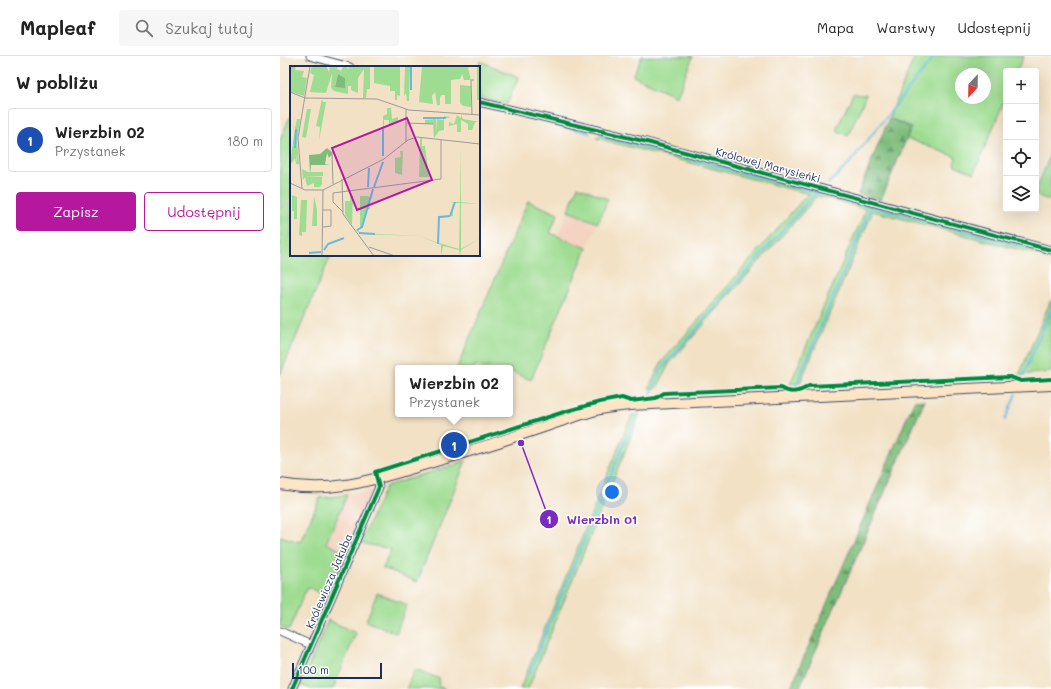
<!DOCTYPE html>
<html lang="pl">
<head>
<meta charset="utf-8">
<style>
  body { margin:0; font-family:Mali,sans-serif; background:#f6f6f6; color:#222 }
  .controls { position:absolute; right:12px; top:12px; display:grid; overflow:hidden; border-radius:4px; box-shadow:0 4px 16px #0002 }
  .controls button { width:36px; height:36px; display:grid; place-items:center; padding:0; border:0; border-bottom:1px solid #e0e0e0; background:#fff; color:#222; font:20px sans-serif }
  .compass { position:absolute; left:675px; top:12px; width:36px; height:36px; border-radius:50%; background:#fff; box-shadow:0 4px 16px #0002; rotate:202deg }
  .scale { position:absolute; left:12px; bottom:10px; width:90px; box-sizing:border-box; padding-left:4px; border:2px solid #1b2f5e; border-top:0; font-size:11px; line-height:14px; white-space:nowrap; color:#1b2f5e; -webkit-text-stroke:3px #fff; paint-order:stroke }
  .you { position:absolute; left:332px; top:436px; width:14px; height:14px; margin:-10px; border:3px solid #fff; border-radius:50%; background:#1a73e8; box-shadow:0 0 0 6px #1a73e833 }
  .badge { display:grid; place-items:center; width:26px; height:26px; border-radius:50%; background:#b5179e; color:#fff; font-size:13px; font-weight:700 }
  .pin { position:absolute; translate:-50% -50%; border:2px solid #fff; box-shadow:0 1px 4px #0006 }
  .popup { position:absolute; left:115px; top:309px; width:118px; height:52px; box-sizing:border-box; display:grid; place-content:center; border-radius:4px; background:#fff; filter:drop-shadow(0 1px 3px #0005); font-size:13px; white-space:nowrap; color:#767676 }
  .popup b { font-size:15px; color:#222 }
  .popup::after { content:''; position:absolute; left:50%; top:100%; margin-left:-8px; border:8px solid transparent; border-top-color:#fff }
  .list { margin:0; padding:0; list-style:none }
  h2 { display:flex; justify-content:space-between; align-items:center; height:52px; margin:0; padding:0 16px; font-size:17px }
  h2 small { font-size:13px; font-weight:400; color:#767676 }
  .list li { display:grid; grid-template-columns:26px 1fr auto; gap:12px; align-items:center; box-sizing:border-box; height:64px; margin:0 8px 8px; padding:0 8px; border:1px solid #e0e0e0; border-radius:4px }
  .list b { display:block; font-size:15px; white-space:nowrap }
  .list p { margin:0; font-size:13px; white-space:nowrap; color:#767676 }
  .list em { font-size:13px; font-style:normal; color:#767676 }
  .actions { display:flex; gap:8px; padding:12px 16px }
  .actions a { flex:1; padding:9px 0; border:1px solid #b5179e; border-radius:4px; text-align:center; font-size:14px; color:#b5179e }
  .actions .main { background:#b5179e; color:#fff }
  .icon { flex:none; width:22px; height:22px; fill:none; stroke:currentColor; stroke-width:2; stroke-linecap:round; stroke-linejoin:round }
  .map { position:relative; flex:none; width:771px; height:633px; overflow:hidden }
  header { display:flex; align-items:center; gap:24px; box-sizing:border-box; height:56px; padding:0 20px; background:#fff; border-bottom:1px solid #e0e0e0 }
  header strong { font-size:19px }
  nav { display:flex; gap:22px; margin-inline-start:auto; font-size:14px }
  .search { width:280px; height:36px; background:#f6f6f6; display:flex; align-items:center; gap:10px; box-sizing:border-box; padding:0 14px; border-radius:4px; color:#767676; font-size:15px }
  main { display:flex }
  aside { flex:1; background:#fff }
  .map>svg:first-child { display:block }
</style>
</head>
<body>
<header>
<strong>Mapleaf</strong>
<div class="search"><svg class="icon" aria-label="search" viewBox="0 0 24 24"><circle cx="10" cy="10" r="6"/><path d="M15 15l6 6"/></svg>Szukaj tutaj</div>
<nav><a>Mapa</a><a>Warstwy</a><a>Udostępnij</a></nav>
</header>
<main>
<aside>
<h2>W pobliżu<small></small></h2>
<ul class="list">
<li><span class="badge" style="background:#1a4fb4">1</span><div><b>Wierzbin 02</b><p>Przystanek</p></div><em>180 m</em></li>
</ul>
<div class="actions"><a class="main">Zapisz</a><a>Udostępnij</a></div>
</aside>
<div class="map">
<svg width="771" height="633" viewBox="0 0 771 633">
  <defs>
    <pattern id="forest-firs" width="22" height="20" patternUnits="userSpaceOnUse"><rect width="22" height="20" fill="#7ebc7b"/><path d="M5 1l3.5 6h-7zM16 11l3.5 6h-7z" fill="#669968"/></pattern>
  </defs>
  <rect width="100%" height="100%" fill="#fff"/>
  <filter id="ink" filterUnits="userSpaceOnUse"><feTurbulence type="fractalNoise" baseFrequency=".025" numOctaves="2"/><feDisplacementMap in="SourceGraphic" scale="8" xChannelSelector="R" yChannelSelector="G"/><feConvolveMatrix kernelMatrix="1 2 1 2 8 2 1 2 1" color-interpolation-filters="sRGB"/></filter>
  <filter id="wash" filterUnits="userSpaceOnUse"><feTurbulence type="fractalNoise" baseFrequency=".012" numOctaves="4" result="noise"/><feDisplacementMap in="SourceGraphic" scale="16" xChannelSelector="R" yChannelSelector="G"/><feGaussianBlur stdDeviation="0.9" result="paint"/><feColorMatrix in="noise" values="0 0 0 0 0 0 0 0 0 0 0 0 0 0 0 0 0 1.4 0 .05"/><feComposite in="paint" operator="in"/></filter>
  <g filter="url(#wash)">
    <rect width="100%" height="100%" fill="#f2e1c5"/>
    <!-- built -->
    <path fill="#f4d3c0" d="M 288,155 L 318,167 L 307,192 L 277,180 Z
      M 92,434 L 64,496 L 46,487 L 67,439 Z"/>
    <!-- green -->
    <path fill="#9edc91" stroke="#5c8678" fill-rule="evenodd" d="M 362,0 L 413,0 L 397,40 L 353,20 Z
      M 635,0 L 744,0 L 737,15 L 726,15 L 726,41 L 694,117 L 674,109 L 676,101 L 626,82 L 631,71 L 609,62 ZM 681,18 L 705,18 L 705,42 L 681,42 Z
      M 200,5 L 239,21 L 227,48 L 199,42 L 199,11 L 198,11 Z
      M 573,38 L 586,39 L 568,80 L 556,74 Z
      M 11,58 L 11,199 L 51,199 L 0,319 L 0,152 L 1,149 L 0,148 L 0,84 Z
      M 321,77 L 771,196 L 771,202 L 593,155 L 520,327 L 510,328 L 586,153 L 537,140 L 389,308 L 377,332 L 369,332 L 381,307 L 524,142 L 529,138 L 316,82 Z
      M 771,97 L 771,145 L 756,139 L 756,134 Z
      M 298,130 L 328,143 L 318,167 L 288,155 Z
      M 248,145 L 278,158 L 270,177 L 307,192 L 251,324 L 230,315 L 230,312 L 202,312 L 195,309 L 194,312 L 177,312 Z
      M 771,244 L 771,316 L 739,319 Z
      M 360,358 L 248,633 L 240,633 L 348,368 L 352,359 Z
      M 186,405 L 137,526 L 103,512 L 111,493 L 80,487 L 106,430 Z
      M 67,439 L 46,487 L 64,496 L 45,539 L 27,531 L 9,574 L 0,570 L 0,480 L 20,486 L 40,442 Z
      M 97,537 L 127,549 L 116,577 L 86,565 Z
      M 48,564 L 76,577 L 53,633 L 31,633 L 21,629 Z
      M 135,613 L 160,623 L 158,630 L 165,633 L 126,633 Z"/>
    <!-- forest -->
    <path fill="url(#forest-firs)" stroke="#4c766c" d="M 609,62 L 631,72 L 601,144 L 578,138 Z
      M 645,344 L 519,633 L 510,633 L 634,345 Z"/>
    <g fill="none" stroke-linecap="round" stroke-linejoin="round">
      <!-- stream -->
      <path stroke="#65bae2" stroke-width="2" d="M 275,69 L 310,77
        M 322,80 L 554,141
        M 548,128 L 567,110 L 655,0
        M 563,143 L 771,198
        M 743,320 L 771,254
        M 515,332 L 591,151
        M 371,338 L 380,315 L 386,308 L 529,144 L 538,136
        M 725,364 L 736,338
        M 249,618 L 345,385 L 358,356"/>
    </g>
  </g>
  <g filter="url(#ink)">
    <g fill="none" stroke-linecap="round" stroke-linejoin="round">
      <!-- minor casing -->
      <g stroke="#3b4a6d" stroke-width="9">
        <path id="minor" d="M 30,0 L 70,11
          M 199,46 L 363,85 L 771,194
          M 0,575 L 31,589
          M 12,633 L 99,431 L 97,423"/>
      </g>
      <!-- secondary casing -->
      <g stroke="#3b4a6d" stroke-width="12">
        <path id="secondary" d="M 0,428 C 53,438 93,424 143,409 C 172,400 201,392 230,382 C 260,373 290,361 320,353 C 330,351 340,350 350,349 L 771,329"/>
      </g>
      <!-- minor -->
      <use href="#minor" stroke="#fff" stroke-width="7"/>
      <!-- secondary -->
      <use href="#secondary" stroke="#fde5c5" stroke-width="10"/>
      <!-- cycleway casing -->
      <g stroke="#fff" stroke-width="6">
        <path id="cycleway" d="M 199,46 L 363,85 L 771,194
          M 12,633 L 99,431 L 95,416 L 287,355 L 320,346 L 342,342 L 351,345 L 376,342 L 384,337 L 501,332 C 510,338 520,336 529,330 L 730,321 L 741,325 L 771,323"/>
      </g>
      <!-- cycleway -->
      <use href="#cycleway" stroke="#00873e" stroke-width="4"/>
    </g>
  </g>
  <g text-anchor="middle" stroke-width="3" stroke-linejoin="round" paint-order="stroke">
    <!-- street labels -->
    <g font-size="11" fill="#1b2f5e" stroke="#fff">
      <text transform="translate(488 109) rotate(15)" y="4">Królowej Marysieńki</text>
      <text transform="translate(49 525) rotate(-67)" y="4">Królewicza Jakuba</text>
    </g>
  </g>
  <!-- overview -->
  <g transform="translate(10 10)">
    <rect width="190" height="190" fill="#f2e1c5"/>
    <path d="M 0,0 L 6,0 L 5,4 L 14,5 L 12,11 L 17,12 L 14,30 L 1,26 ZM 25,0 L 36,0 L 39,6 L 40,0 L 48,0 L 47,3 L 51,5 L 53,1 L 49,0 L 57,0 L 58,4 L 59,0 L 80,0 L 80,23 L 77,23 L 76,32 L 73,32 L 74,3 L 68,12 L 68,27 L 61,24 L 61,20 L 58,20 L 58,28 L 44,25 L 41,22 L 42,7 L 36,27 L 20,26 L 24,9 L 20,7 L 21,2 ZM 48,8 L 55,12 L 55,21 L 45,20 ZM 84,0 L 110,0 L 110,30 L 107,29 L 107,34 L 105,34 L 105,25 L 100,25 L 100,20 L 84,17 ZM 115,0 L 120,0 L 119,35 L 117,35 L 116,27 L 114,30 ZM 132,0 L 190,0 L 190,34 L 187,34 L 187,1 L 181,0 L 178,2 L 181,14 L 174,14 L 172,8 L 170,13 L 161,14 L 161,38 L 155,38 L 155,29 L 152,29 L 150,31 L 150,39 L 147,39 L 145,26 L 142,30 L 143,38 L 129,36 ZM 170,19 L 181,20 L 181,41 L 173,40 L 170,37 ZM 32,33 L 33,36 L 36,36 L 29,75 L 30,61 L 26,60 ZM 97,42 L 101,42 L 102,53 L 108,51 L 108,55 L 102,59 L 99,58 L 99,54 L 94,54 L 93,93 L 93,50 L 97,48 ZM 17,43 L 21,43 L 16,72 L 12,71 ZM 171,48 L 173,53 L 190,56 L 185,56 L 182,64 L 178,64 L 178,58 L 171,54 L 171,66 L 167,66 L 167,58 L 159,60 L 159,56 L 164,58 L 167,49 L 171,52 ZM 154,50 L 161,51 L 154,53 L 154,64 L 149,65 L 144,72 L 143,58 L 135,58 L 135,54 L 146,53 L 146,66 L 147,53 L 153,54 ZM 7,53 L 10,53 L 7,76 L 9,98 L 6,98 L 7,88 L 5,97 L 5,92 L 2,97 L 0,96 L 5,63 L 0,57 L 5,62 ZM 130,72 L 132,72 L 132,80 L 135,80 L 139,111 L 129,111 ZM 171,83 L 171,136 L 190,138 L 171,137 L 171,183 L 190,172 L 171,184 L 170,190 L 169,184 L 153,180 L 151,190 L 151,179 L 130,170 L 70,168 L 66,164 L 70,162 L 70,130 L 78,130 L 80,132 L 80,143 L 77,144 L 72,161 L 68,164 L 70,167 L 130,170 L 148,177 L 149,151 L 162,149 L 163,133 L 163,136 L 170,136 ZM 163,137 L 170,137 L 169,183 L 149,177 L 149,152 L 163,150 ZM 110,85 L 113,85 L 112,109 L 105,107 L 105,92 L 111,91 ZM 15,111 L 32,111 L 32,118 L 30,121 L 24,121 L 24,117 L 17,120 ZM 2,129 L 7,131 L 7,153 L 4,153 L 4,145 L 2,145 ZM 24,130 L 27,144 L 27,160 L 22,160 ZM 60,130 L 63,130 L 62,159 L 55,149 L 55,135 L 60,135 ZM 11,134 L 17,134 L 16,166 L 12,166 L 12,170 L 9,169 Z" fill="#9edc91" fill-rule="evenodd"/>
    <path d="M 48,8 L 55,12 L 55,22 L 45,21 ZM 37,82 L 43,87 L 39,92 L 37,87 L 35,98 L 39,99 L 21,99 L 20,108 L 19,89 L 30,88 Z" fill="#7ebc7b"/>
    <path d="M 12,103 L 18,106 L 33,106 L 33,110 L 15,111 L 13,114 Z" fill="#9edc91"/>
    <path fill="none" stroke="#65bae2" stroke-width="2" d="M 121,0 L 121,24M 133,52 L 156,52M 5,82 L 6,63M 93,90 L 93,63M 78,121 L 79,102M 84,121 L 93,96M 160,150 L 165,136M 67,164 L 72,161 L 83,123M 69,167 L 85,168M 148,178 L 149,151 L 160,150M 34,184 L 38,178 L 54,172M 19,187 L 31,186"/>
    <path fill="none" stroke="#9c9a9c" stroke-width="1" d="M 0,26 L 15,32 L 87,33 L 119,44 L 190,49M 182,49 L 181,14 L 184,14M 116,57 L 143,58M 116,76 L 116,43M 42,88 L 43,118M 52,113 L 53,148 L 84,190M 0,117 L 15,124 L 33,124 L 94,93 L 118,74 L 127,71 L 190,78M 12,122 L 8,72 L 20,0M 53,146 L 43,136 L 43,127 L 151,113 L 151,74M 33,161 L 41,160 L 41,144 L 33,144M 79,181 L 105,190M 32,190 L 33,124"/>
    <path fill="#b5179e" fill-opacity="0.15" stroke="#b5179e" stroke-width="2" d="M 117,52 L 142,114 L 67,144 L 42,82 Z"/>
    <rect width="190" height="190" fill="none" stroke="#1b2f5e" stroke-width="2"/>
  </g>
  <!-- callouts -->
  <path fill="none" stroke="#7b2cbf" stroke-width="1.5" d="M241 387L269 463"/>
  <g fill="#7b2cbf" stroke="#fff" stroke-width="1.5">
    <circle cx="241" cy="387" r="4"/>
    <circle cx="269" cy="463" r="10"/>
  </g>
  <g font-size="12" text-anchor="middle" font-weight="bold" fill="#fff">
    <text x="269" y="468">1</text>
  </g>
  <g font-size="12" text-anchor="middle" font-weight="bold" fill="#7b2cbf" stroke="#fff" stroke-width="3" stroke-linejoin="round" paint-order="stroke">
    <text x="322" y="468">Wierzbin 01</text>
  </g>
</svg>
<div class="controls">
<button>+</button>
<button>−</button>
<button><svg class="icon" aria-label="locate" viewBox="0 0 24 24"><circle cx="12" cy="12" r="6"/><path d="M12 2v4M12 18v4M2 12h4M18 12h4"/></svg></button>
<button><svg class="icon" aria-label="layers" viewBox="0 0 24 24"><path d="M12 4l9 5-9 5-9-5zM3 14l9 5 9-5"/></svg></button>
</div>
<svg class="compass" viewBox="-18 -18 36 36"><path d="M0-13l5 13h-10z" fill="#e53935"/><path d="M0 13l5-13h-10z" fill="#767676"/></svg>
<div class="scale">100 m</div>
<div class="you"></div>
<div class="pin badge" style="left:174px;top:389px;background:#1a4fb4">1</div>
<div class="popup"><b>Wierzbin 02</b>Przystanek</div>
</div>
</main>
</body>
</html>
